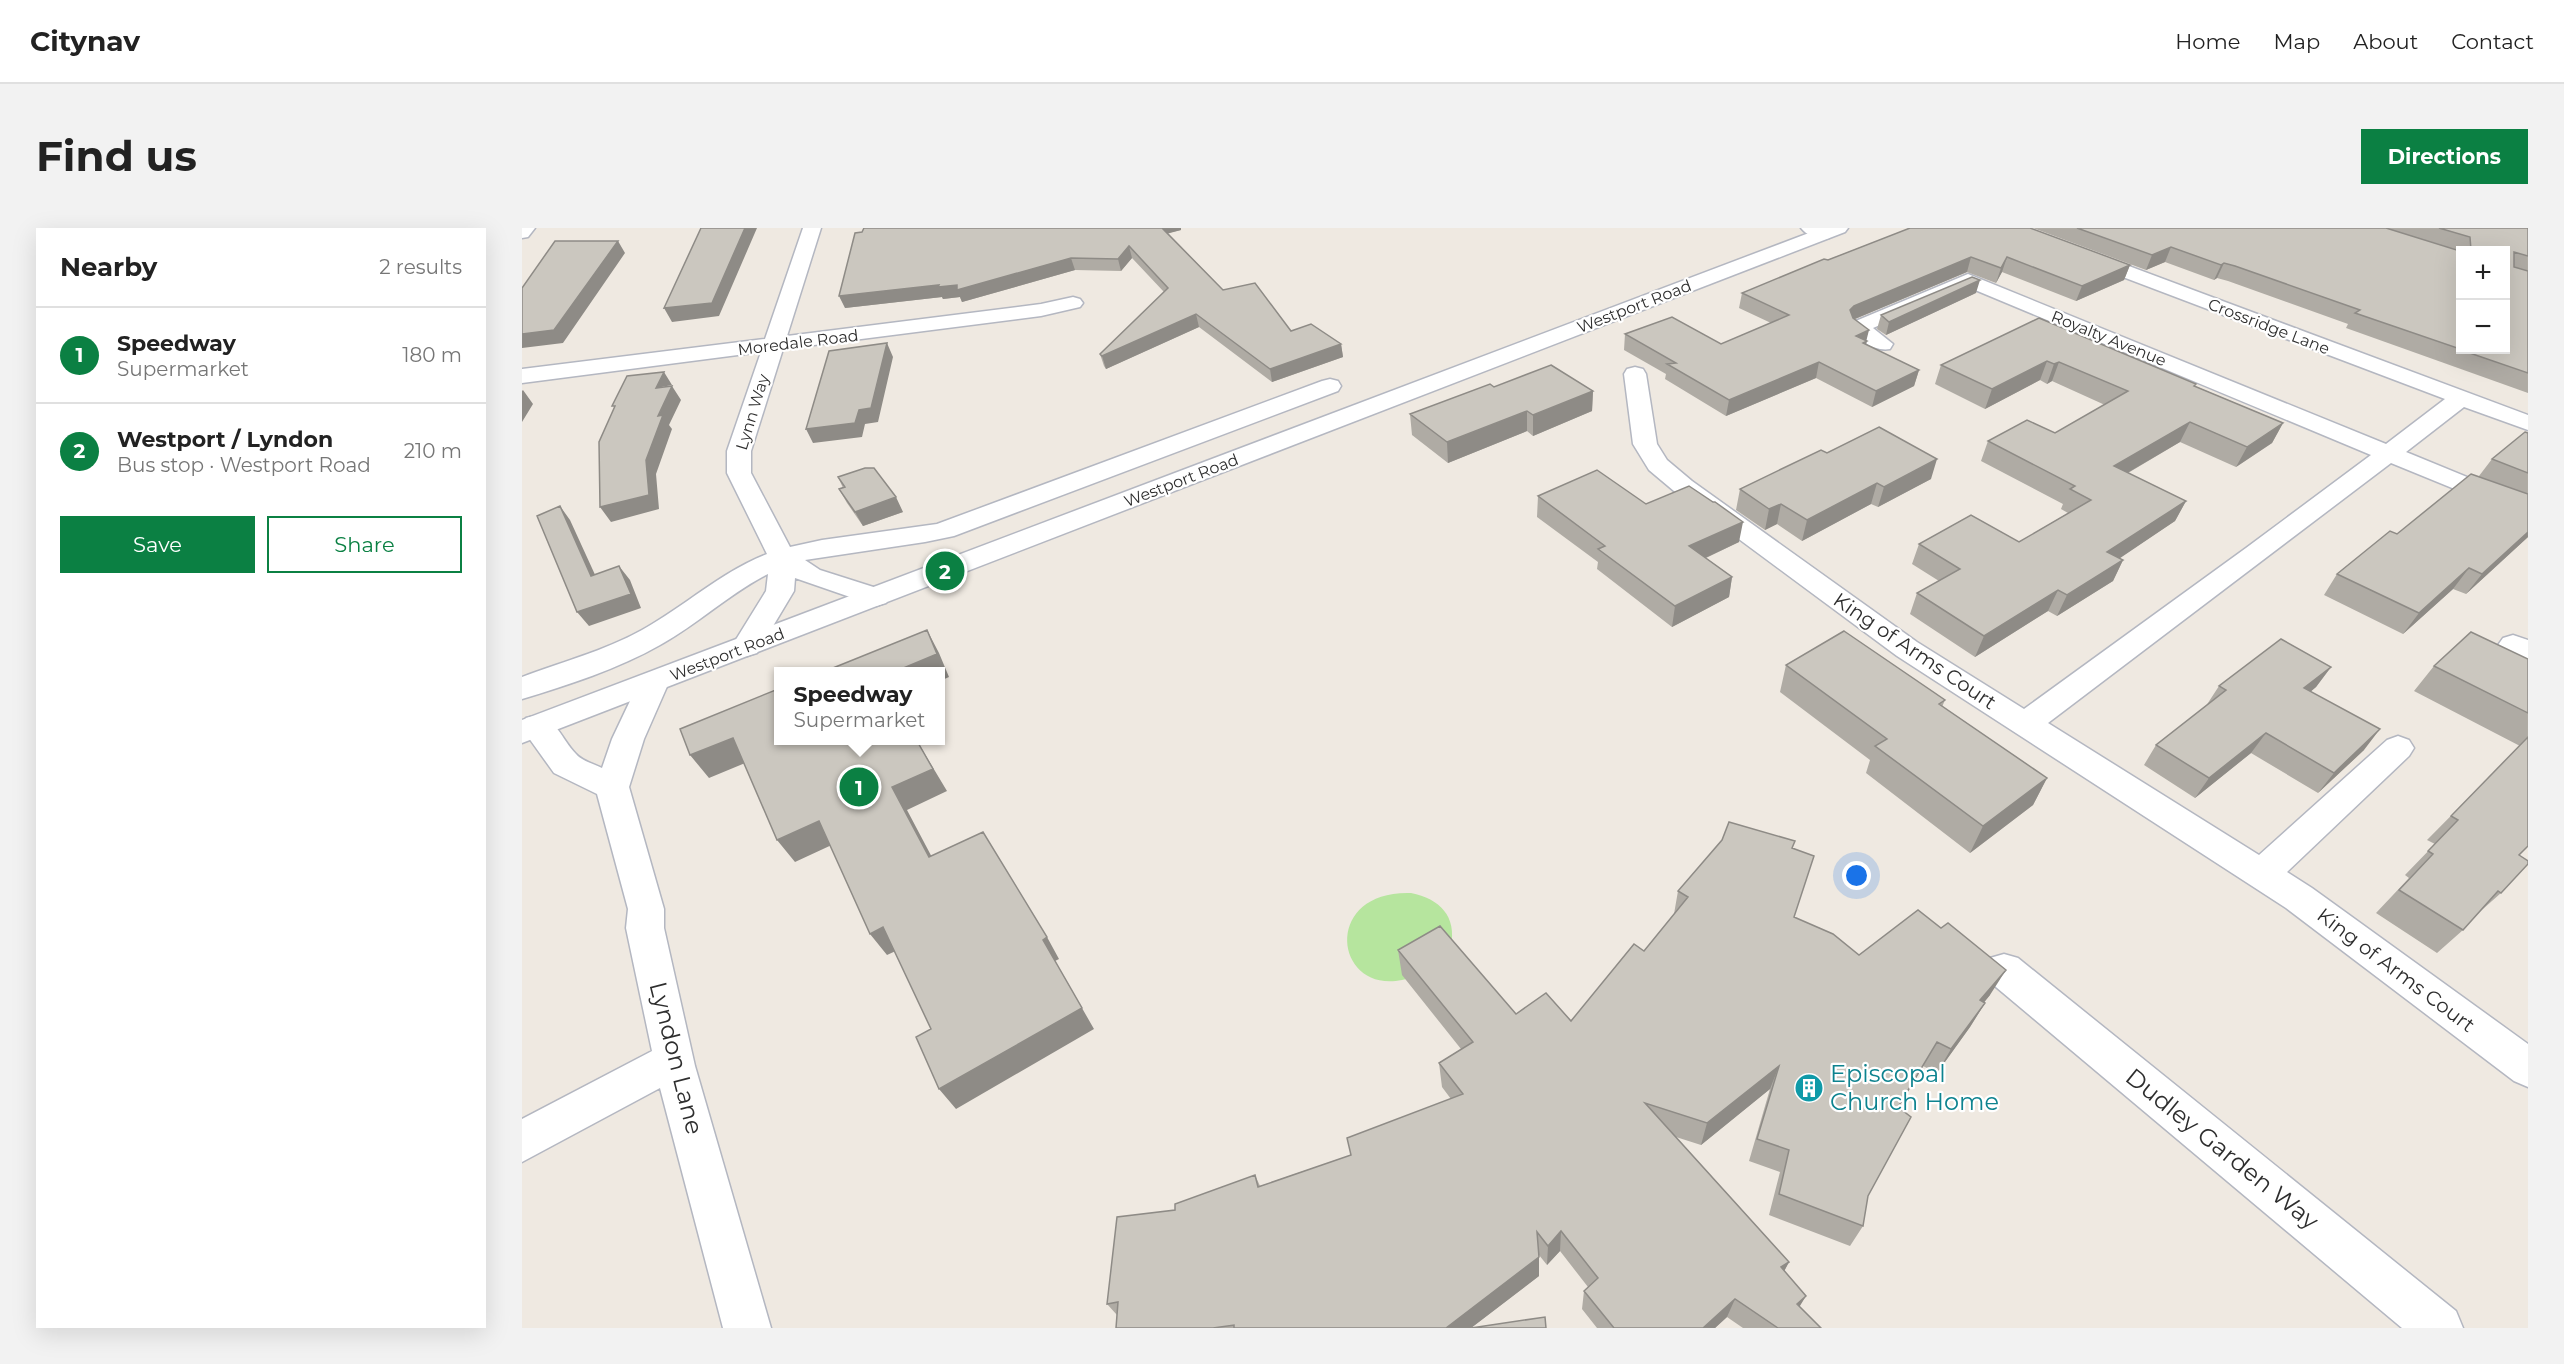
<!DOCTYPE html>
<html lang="en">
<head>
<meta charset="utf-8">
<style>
  body { margin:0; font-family:Montserrat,sans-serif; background:#f2f2f2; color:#222 }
  .controls { position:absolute; right:18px; top:18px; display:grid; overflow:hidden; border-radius:0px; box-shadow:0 6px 24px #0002 }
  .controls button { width:54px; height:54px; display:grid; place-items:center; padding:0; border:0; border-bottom:2px solid #e0e0e0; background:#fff; color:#222; font:30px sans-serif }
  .you { position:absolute; left:1335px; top:648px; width:21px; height:21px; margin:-15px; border:4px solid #fff; border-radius:50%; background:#1a73e8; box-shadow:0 0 0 9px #1a73e833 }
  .badge { display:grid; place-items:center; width:39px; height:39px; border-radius:50%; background:#0b8043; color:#fff; font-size:20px; font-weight:700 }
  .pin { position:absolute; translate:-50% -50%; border:3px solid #fff; box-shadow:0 2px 6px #0006 }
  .popup { position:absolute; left:252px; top:439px; width:171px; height:78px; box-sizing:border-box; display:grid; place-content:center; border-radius:0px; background:#fff; filter:drop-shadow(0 2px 4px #0005); font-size:20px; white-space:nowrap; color:#767676 }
  .popup b { font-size:22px; color:#222 }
  .popup::after { content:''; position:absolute; left:50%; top:100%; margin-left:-12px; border:12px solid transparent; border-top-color:#fff }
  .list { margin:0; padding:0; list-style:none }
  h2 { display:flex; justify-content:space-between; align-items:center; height:78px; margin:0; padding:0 24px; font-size:26px }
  h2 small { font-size:20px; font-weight:400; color:#767676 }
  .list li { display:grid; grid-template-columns:39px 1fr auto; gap:18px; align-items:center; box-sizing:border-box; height:96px; padding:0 24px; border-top:2px solid #e0e0e0 }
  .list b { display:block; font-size:22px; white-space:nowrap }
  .list p { margin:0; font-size:20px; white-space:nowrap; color:#767676 }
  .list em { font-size:20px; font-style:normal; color:#767676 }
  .actions { display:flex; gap:12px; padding:18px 24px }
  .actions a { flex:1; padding:14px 0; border:2px solid #0b8043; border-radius:0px; text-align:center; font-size:21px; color:#0b8043 }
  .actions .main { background:#0b8043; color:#fff }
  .map { position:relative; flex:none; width:2006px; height:1100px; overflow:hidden; border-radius:0px }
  header { display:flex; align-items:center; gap:36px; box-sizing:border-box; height:84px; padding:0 30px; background:#fff; border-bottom:2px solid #e0e0e0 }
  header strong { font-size:28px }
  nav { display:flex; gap:33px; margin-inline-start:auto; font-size:21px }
  .intro { display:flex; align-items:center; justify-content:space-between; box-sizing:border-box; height:144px; padding:0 36px }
  h1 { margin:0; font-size:42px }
  .button { padding:15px 27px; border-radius:0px; background:#0b8043; color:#fff; font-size:21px; font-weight:700 }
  main { display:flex; gap:36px; padding:0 36px }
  aside { flex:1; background:#fff; border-radius:0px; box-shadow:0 6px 24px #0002 }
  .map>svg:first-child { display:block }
</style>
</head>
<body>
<header>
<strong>Citynav</strong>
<nav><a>Home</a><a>Map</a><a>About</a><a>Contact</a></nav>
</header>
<div class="intro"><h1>Find us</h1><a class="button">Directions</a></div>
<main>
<aside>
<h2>Nearby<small>2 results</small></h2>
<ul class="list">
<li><span class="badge">1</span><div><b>Speedway</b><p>Supermarket</p></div><em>180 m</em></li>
<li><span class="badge">2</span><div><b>Westport / Lyndon</b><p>Bus stop · Westport Road</p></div><em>210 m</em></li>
</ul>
<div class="actions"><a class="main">Save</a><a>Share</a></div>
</aside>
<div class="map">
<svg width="2006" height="1100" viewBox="0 0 2006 1100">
  <rect width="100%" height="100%" fill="#efe9e1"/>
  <!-- green -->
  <path fill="#b6e59e" d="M 889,665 C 918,671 935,688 929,719 C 915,730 898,749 880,752 C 812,766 799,662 889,665 Z"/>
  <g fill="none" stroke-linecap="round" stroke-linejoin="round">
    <!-- street casing -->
    <g stroke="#b4b7c1" stroke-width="3">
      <path id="street" d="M 0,0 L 13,0 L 6,9 L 0,10 Z
        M 281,0 L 299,0 L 265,108 L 519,76 L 551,69 L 558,71 L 561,75 L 558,79 L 519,88 L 261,121 L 229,223 L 229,245 L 268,319 L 300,312 L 415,296 L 800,153 L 808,151 L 816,153 L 819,158 L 816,163 L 432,308 L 403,314 L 283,332 L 298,342 L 364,363 L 368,369 L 364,375 L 354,378 L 273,350 L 272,363 L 235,425 L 225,428 L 215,425 L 210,418 L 244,363 L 246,346 C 207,366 176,396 138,417 C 96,441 46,457 0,471 L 0,449 C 40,434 82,423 120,402 C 163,378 199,344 245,326 L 205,245 L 205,223 L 239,124 L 0,155 L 0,141 L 243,111 Z
        M 1279,0 L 1303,0 L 1310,6 L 1307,10 C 1298,12 1285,8 1279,0 Z
        M 1479,0 L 1505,0 L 2006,187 L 2006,202 L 1942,179 L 1884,224 L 2006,274 L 2006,291 L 1869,235 L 1526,495 L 1737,627 L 1865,512 L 1876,508 L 1887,512 L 1892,520 L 1887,528 L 1765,644 L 1790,660 L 2006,816 L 2006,859 L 1992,853 L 1764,680 L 1375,428 L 1152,263 L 1127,242 L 1111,216 L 1102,146 L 1105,141 L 1113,139 L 1121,141 L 1124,146 L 1135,216 L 1145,232 L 1170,253 L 1395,414 L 1502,481 L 1724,320 L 1849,227 L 1446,59 L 1351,100 L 1371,116 L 1368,121 C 1353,124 1334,111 1326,99 L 1329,95 L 1446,46 L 1864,216 L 1923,171 L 1482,4 Z
        M 1991,407 L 2006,412 L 2006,434 L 1981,424 L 1976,417 L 1981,410 Z
        M 132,444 L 143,447 L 147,454 L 122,511 L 107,559 L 142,681 L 142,700 L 173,838 L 249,1100 L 201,1100 L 138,860 L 0,934 L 0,891 L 130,823 L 104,700 L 106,681 L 75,566 L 32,545 L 4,506 L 0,497 L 4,490 C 33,482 37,509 54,526 C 60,533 72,536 80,540 L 90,511 L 117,454 L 121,447 Z
        M 1482,726 L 1496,730 L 1934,1083 L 1941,1100 L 1880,1100 L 1468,754 L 1463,742 L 1468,730 Z"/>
    </g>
    <!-- secondary casing -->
    <g stroke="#b4b7c1" stroke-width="3">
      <path id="secondary" d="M 1300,0 L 1326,0 L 1323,4 L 0,515 L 0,492 Z"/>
    </g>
    <!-- street -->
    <use href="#street" fill="#fff" fill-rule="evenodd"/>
    <!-- secondary -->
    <use href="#secondary" fill="#fff" fill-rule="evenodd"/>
  </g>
  <!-- wall -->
  <path fill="#afaba4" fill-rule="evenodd" d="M 342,0 L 659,0 L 659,2 L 646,5 L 701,62 L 769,103 L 819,116 L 821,129 L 750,154 L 677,99 L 584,141 L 582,138 L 578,126 L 642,64 L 610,30 L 599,43 L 553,42 L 440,74 L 438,69 L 421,71 L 420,69 L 323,80 Z
    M 1388,0 L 1608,37 L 1602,52 L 1554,73 L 1480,44 L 1474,55 L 1445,44 L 1333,91 L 1344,113 L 1344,117 L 1397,142 L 1392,158 L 1350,179 L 1294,150 L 1204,188 L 1143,151 L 1144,146 L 1102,122 L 1103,106 L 1199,116 L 1249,95 L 1217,80 L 1220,65 Z
    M 1511,0 L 2006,0 L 2006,165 L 1824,100 L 1826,96 L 1706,53 L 1695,50 L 1692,52 L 1643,34 L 1624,42 ZM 1938,22 L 1983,22 L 1938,122 Z
    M 1454,65 L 1364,107 L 1355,101 L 1359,87 Z
    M 1517,90 L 1674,156 L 1673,158 L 1761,195 L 1750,215 L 1714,239 L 1658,214 L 1606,245 L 1664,273 L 1653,293 L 1597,330 L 1601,332 L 1591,353 L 1535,388 L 1526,383 L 1453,429 L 1388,386 L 1395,365 L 1417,353 L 1390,336 L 1397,316 L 1497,314 L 1546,285 L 1539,281 L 1541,276 L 1459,233 L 1466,213 L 1533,205 L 1583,177 L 1530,153 L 1525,156 L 1518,152 L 1463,181 L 1413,156 L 1419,137 Z
    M 972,159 L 1071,163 L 1070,183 L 1011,208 L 1005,203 L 926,235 L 890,207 L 888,186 Z
    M 2006,205 L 2006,309 L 1944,366 L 1931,361 L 1881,406 L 1802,367 L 1815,346 L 1875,306 L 1957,248 L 1970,231 Z
    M 1305,225 L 1409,251 L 1356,279 L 1349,276 L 1280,313 L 1255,296 L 1243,302 L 1214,282 L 1218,261 Z
    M 316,249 L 381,284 L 341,298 L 325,275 L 317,261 L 321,260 Z
    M 1016,268 L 1124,276 L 1217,314 L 1184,330 L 1210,349 L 1207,369 L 1150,399 L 1075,341 L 1076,334 L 1015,289 Z
    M 2006,431 L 2006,618 L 1997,627 L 1979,665 L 1953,688 L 1941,702 L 1915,725 L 1854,685 L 1887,650 L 1883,647 L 1913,616 L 1905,612 L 1998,518 L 1892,463 L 1912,438 Z
    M 1264,437 L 1423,472 L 1420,479 L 1525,550 L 1511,577 L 1448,625 L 1344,545 L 1348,532 L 1258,464 Z
    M 1809,439 L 1794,459 L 1788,464 L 1842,522 L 1796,565 L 1729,525 L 1673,570 L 1622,537 L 1634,517 L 1684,478 L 1697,458 Z
    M 1271,620 L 1272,689 L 1337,727 L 1468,767 L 1462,774 L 1463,775 L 1448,799 L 1415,845 L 1401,838 L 1376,880 L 1346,968 L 1341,998 L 1328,1018 L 1247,987 L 1258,944 L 1227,933 L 1248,861 L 1179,917 L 1154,909 L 1267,1034 L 1262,1043 L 1284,1068 L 1277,1078 L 1299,1100 L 1221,1100 L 1205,1089 L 1193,1100 L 1075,1100 L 1060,1081 L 1062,1063 L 1066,1059 L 1038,1023 L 1025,1037 L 1017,1027 L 1017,1048 L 949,1100 L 594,1100 L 595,1087 L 585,1076 L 653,982 L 733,947 L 738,958 L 829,927 L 929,871 L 920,859 L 917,835 L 939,821 L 880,747 L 876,722 L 994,786 L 1049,793 L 1122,723 L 1152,686 L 1156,663 Z"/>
  <!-- shaded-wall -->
  <path fill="#8e8b86" d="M 223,0 L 235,0 L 197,88 L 150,94 L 142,80 Z
    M 631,0 L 659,0 L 659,2 L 633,9 Z
    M 96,13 L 103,25 L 41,115 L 0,120 L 0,106 Z
    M 607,18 L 610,30 L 599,43 L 596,31 Z
    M 1649,19 L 1643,34 L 1624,42 L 1630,27 Z
    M 1449,29 L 1445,44 L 1328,93 L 1328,82 L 1332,78 Z
    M 1485,29 L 1480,44 L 1474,55 L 1479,40 Z
    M 549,30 L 553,42 L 440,74 L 438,69 L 421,71 L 420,69 L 323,80 L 317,68 Z
    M 1702,35 L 1695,50 L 1692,52 L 1699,37 Z
    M 1608,37 L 1602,52 L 1554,73 L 1560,58 Z
    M 1458,52 L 1454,65 L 1364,107 L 1367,94 Z
    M 674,86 L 677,99 L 584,141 L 580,128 Z
    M 1347,102 L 1344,114 L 1345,113 L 1341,129 L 1334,108 Z
    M 365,115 L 371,129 L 356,194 L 343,196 L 340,209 L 291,215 L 284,201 L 337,182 Z
    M 819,116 L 821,129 L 750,154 L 748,141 Z
    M 1525,133 L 1518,152 L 1463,181 L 1470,161 Z
    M 1297,134 L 1294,150 L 1204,188 L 1207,172 Z
    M 1537,134 L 1530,153 L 1525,156 L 1532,136 Z
    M 1397,142 L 1392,158 L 1350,179 L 1354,163 Z
    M 142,144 L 150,157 L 134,160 Z
    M 150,158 L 159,172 L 147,197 L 150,201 L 134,246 L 137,281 L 89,294 L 78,279 L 136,188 Z
    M 1,162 L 11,176 L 0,194 L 0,163 Z
    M 1071,163 L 1070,183 L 1011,208 L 1011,187 Z
    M 1005,183 L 1005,203 L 926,235 L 925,214 Z
    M 1668,194 L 1658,214 L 1583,258 L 1592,238 Z
    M 1761,195 L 1750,215 L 1714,239 L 1725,219 Z
    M 1415,231 L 1409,251 L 1356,279 L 1362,259 Z
    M 1355,255 L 1349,276 L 1280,313 L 1285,292 Z
    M 374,269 L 381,284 L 341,298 L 333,284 Z
    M 1664,273 L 1653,293 L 1576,345 L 1585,324 Z
    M 1259,276 L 1255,296 L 1243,302 L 1247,281 Z
    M 38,278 L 48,292 L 80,362 L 69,348 Z
    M 1221,294 L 1217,314 L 1164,339 L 1167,318 Z
    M 2006,304 L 2006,309 L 1944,366 L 1960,346 Z
    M 1601,332 L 1591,353 L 1535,388 L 1545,367 Z
    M 97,338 L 108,352 L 119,380 L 67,398 L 55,384 Z
    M 1947,340 L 1931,361 L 1881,406 L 1897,385 Z
    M 1210,349 L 1207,369 L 1150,399 L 1153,378 Z
    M 1536,362 L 1526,383 L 1453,429 L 1462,408 Z
    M 405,402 L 417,425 L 427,449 L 418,453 L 418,444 L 372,444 Z
    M 1809,439 L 1794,459 L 1768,481 L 1782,460 Z
    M 1858,501 L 1842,522 L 1796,565 L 1812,545 Z
    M 1744,505 L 1729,525 L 1673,570 L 1687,550 Z
    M 211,510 L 228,533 L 187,550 L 168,527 Z
    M 395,513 L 425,563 L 385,582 L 422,652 L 407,629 L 370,559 Z
    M 1525,550 L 1511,577 L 1448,625 L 1461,598 Z
    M 297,593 L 314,615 L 273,634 L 255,612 Z
    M 361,699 L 378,721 L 365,727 L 348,706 Z
    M 525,709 L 537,731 L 533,733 L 572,801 L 434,881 L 417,861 L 521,712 Z
    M 1484,742 L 1468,767 L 1444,797 L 1458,772 Z
    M 1463,775 L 1448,799 L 1415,845 L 1429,821 Z
    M 1257,838 L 1248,861 L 1179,917 L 1185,895 Z
    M 1039,1003 L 1038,1023 L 1025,1037 L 1026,1018 Z
    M 1017,1029 L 1017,1048 L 949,1100 L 924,1100 Z
    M 1267,1034 L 1257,1053 L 1259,1039 Z
    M 1284,1068 L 1273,1086 L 1275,1076 Z
    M 1213,1071 L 1205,1089 L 1193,1100 L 1181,1100 Z"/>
  <!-- building -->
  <path fill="#cbc7bf" stroke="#8e8b86" stroke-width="1.5" d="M 179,0 L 223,0 L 190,75 L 142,80 Z
    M 342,0 L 640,0 L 701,62 L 733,55 L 769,103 L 789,96 L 819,116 L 748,141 L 674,86 L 580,128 L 578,126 L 646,60 L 607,18 L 596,31 L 549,30 L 435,62 L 435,57 L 416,59 L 417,57 L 317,68 L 333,5 L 340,4 Z
    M 1388,0 L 1508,0 L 1608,37 L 1560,58 L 1485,29 L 1479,40 L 1449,29 L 1332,78 L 1328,82 L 1331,90 L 1347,102 L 1334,108 L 1345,113 L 1341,115 L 1397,142 L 1354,163 L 1297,134 L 1207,172 L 1145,136 L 1154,135 L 1103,106 L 1150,89 L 1199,116 L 1267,87 L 1220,65 L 1302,31 L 1306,32 Z
    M 1555,0 L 1864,0 L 1938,23 L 1938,121 L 1833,85 L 1838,82 L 1713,38 L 1702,35 L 1699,37 L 1649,19 L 1630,27 Z
    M 1917,0 L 2006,0 L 2006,28 L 1992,24 L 1992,39 L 2006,43 L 2006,145 L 1939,122 L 1983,122 L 1983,22 L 1949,22 L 1948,9 Z
    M 33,13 L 96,13 L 32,102 L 0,106 L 0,60 Z
    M 1450,49 L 1458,52 L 1367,94 L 1359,87 Z
    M 1517,90 L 1674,156 L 1672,158 L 1761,195 L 1725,219 L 1668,194 L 1592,238 L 1664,273 L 1585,324 L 1601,332 L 1545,367 L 1536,362 L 1462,408 L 1395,365 L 1438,341 L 1397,316 L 1449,287 L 1497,314 L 1569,272 L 1548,261 L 1553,258 L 1466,213 L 1505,192 L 1533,205 L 1606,163 L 1537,134 L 1532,136 L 1525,133 L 1470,161 L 1419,137 Z
    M 365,115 L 349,180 L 337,182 L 333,195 L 284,201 L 307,123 Z
    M 1029,137 L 1071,163 L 1011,187 L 1005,183 L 925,214 L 888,186 L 968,156 L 972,159 Z
    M 142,144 L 134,160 L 150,158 L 136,188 L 141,187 L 124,232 L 127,267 L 78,279 L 77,214 L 93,178 L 90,178 L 105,148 Z
    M 1357,199 L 1415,231 L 1362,259 L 1355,255 L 1285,292 L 1259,276 L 1247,281 L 1218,261 L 1299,222 L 1305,225 Z
    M 2003,204 L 2006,205 L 2006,245 L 1970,231 Z
    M 343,240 L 352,240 L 374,269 L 333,284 L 317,261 L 323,259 L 316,249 Z
    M 1075,242 L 1124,276 L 1167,258 L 1191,274 L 1193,274 L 1221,294 L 1167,318 L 1210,349 L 1153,378 L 1076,321 L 1083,318 L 1016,268 Z
    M 1949,246 L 2006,266 L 2006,304 L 1960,346 L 1947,340 L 1897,385 L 1815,346 L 1868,303 L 1875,306 Z
    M 38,278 L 69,348 L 97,338 L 109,366 L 55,384 L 15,288 Z
    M 405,402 L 415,426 L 372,444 L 301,444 Z
    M 1322,403 L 1423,472 L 1417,476 L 1525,550 L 1461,598 L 1353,518 L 1365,511 L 1264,437 Z
    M 1949,404 L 2006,431 L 2006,485 L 1912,438 Z
    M 1759,411 L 1809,439 L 1782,460 L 1858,501 L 1812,545 L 1744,505 L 1687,550 L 1634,517 L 1704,462 L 1697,458 Z
    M 256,461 L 256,513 L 395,513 L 411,541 L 370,559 L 407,629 L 461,604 L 525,709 L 521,712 L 560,780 L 417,861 L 394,809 L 409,801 L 361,699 L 348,706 L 297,593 L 255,612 L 211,510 L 168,527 L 158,501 Z
    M 2006,509 L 2006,618 L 1997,627 L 2006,633 L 2006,636 L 1979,665 L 1976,663 L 1941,702 L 1877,662 L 1911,626 L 1906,623 L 1936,592 L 1929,588 Z
    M 1207,594 L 1273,613 L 1270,620 L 1292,628 L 1272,689 L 1311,706 L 1337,727 L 1396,682 L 1419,700 L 1426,695 L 1484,742 L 1458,772 L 1463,775 L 1429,821 L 1415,814 L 1376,879 L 1389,889 L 1346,968 L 1341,998 L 1257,966 L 1267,922 L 1235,911 L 1257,838 L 1185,895 L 1123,875 L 1267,1034 L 1259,1039 L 1284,1068 L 1275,1076 L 1299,1100 L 1256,1100 L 1213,1071 L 1181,1100 L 1092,1100 L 1062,1063 L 1076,1050 L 1039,1003 L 1026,1018 L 1015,1004 L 1017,1029 L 924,1100 L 712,1100 L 712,1097 L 691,1100 L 594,1100 L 596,1074 L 585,1076 L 595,989 L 653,982 L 653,976 L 733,947 L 736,959 L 829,927 L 825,910 L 941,866 L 917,835 L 951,814 L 876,722 L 918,698 L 994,786 L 1024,765 L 1049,793 L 1112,716 L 1122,723 L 1166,669 L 1156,663 L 1200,612 Z
    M 1023,1089 L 1024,1100 L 949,1100 Z"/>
  <!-- icons -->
  <defs>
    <g id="building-disc" transform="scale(1.5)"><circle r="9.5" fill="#0f9aa8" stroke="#fff"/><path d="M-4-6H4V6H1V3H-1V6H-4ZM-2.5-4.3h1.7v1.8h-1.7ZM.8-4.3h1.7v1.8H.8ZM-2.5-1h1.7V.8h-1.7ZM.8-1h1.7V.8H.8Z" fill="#fff"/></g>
  </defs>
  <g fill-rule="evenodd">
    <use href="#building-disc" x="1287" y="860"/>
  </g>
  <g text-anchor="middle" stroke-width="4.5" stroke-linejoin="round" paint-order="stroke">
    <!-- far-street labels -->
    <g font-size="16" fill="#2e2e2e" stroke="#fff">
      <text transform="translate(1112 78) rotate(-21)" y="6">Westport Road</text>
      <text transform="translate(1747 98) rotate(21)" y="6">Crossridge Lane</text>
      <text transform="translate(1587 110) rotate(22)" y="6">Royalty Avenue</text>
      <text transform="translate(276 114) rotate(-7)" y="6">Moredale Road</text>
      <text transform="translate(230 184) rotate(-73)" y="6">Lynn Way</text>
      <text transform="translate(659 252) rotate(-21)" y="6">Westport Road</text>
      <text transform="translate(205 426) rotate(-21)" y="6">Westport Road</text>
    </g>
    <!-- street labels -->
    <g font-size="20" fill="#2e2e2e" stroke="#fff">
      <text transform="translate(1393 423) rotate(34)" y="7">King of Arms Court</text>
      <text transform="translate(1874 742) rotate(37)" y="7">King of Arms Court</text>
    </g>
    <!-- near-street labels -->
    <g font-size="24" fill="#2e2e2e" stroke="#fff">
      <text transform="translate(154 830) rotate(76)" y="8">Lyndon Lane</text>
      <text transform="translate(1700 921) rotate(39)" y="8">Dudley Garden Way</text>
    </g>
    <!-- near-culture labels -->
    <g font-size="24" fill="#0d838f" stroke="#fff" text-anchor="start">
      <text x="1308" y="854">Episcopal<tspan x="1308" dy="28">Church Home</tspan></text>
    </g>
  </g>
</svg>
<div class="controls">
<button>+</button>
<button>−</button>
</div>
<div class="you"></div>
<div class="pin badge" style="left:337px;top:559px">1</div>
<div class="popup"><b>Speedway</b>Supermarket</div>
<div class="pin badge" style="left:423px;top:343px">2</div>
</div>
</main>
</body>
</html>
